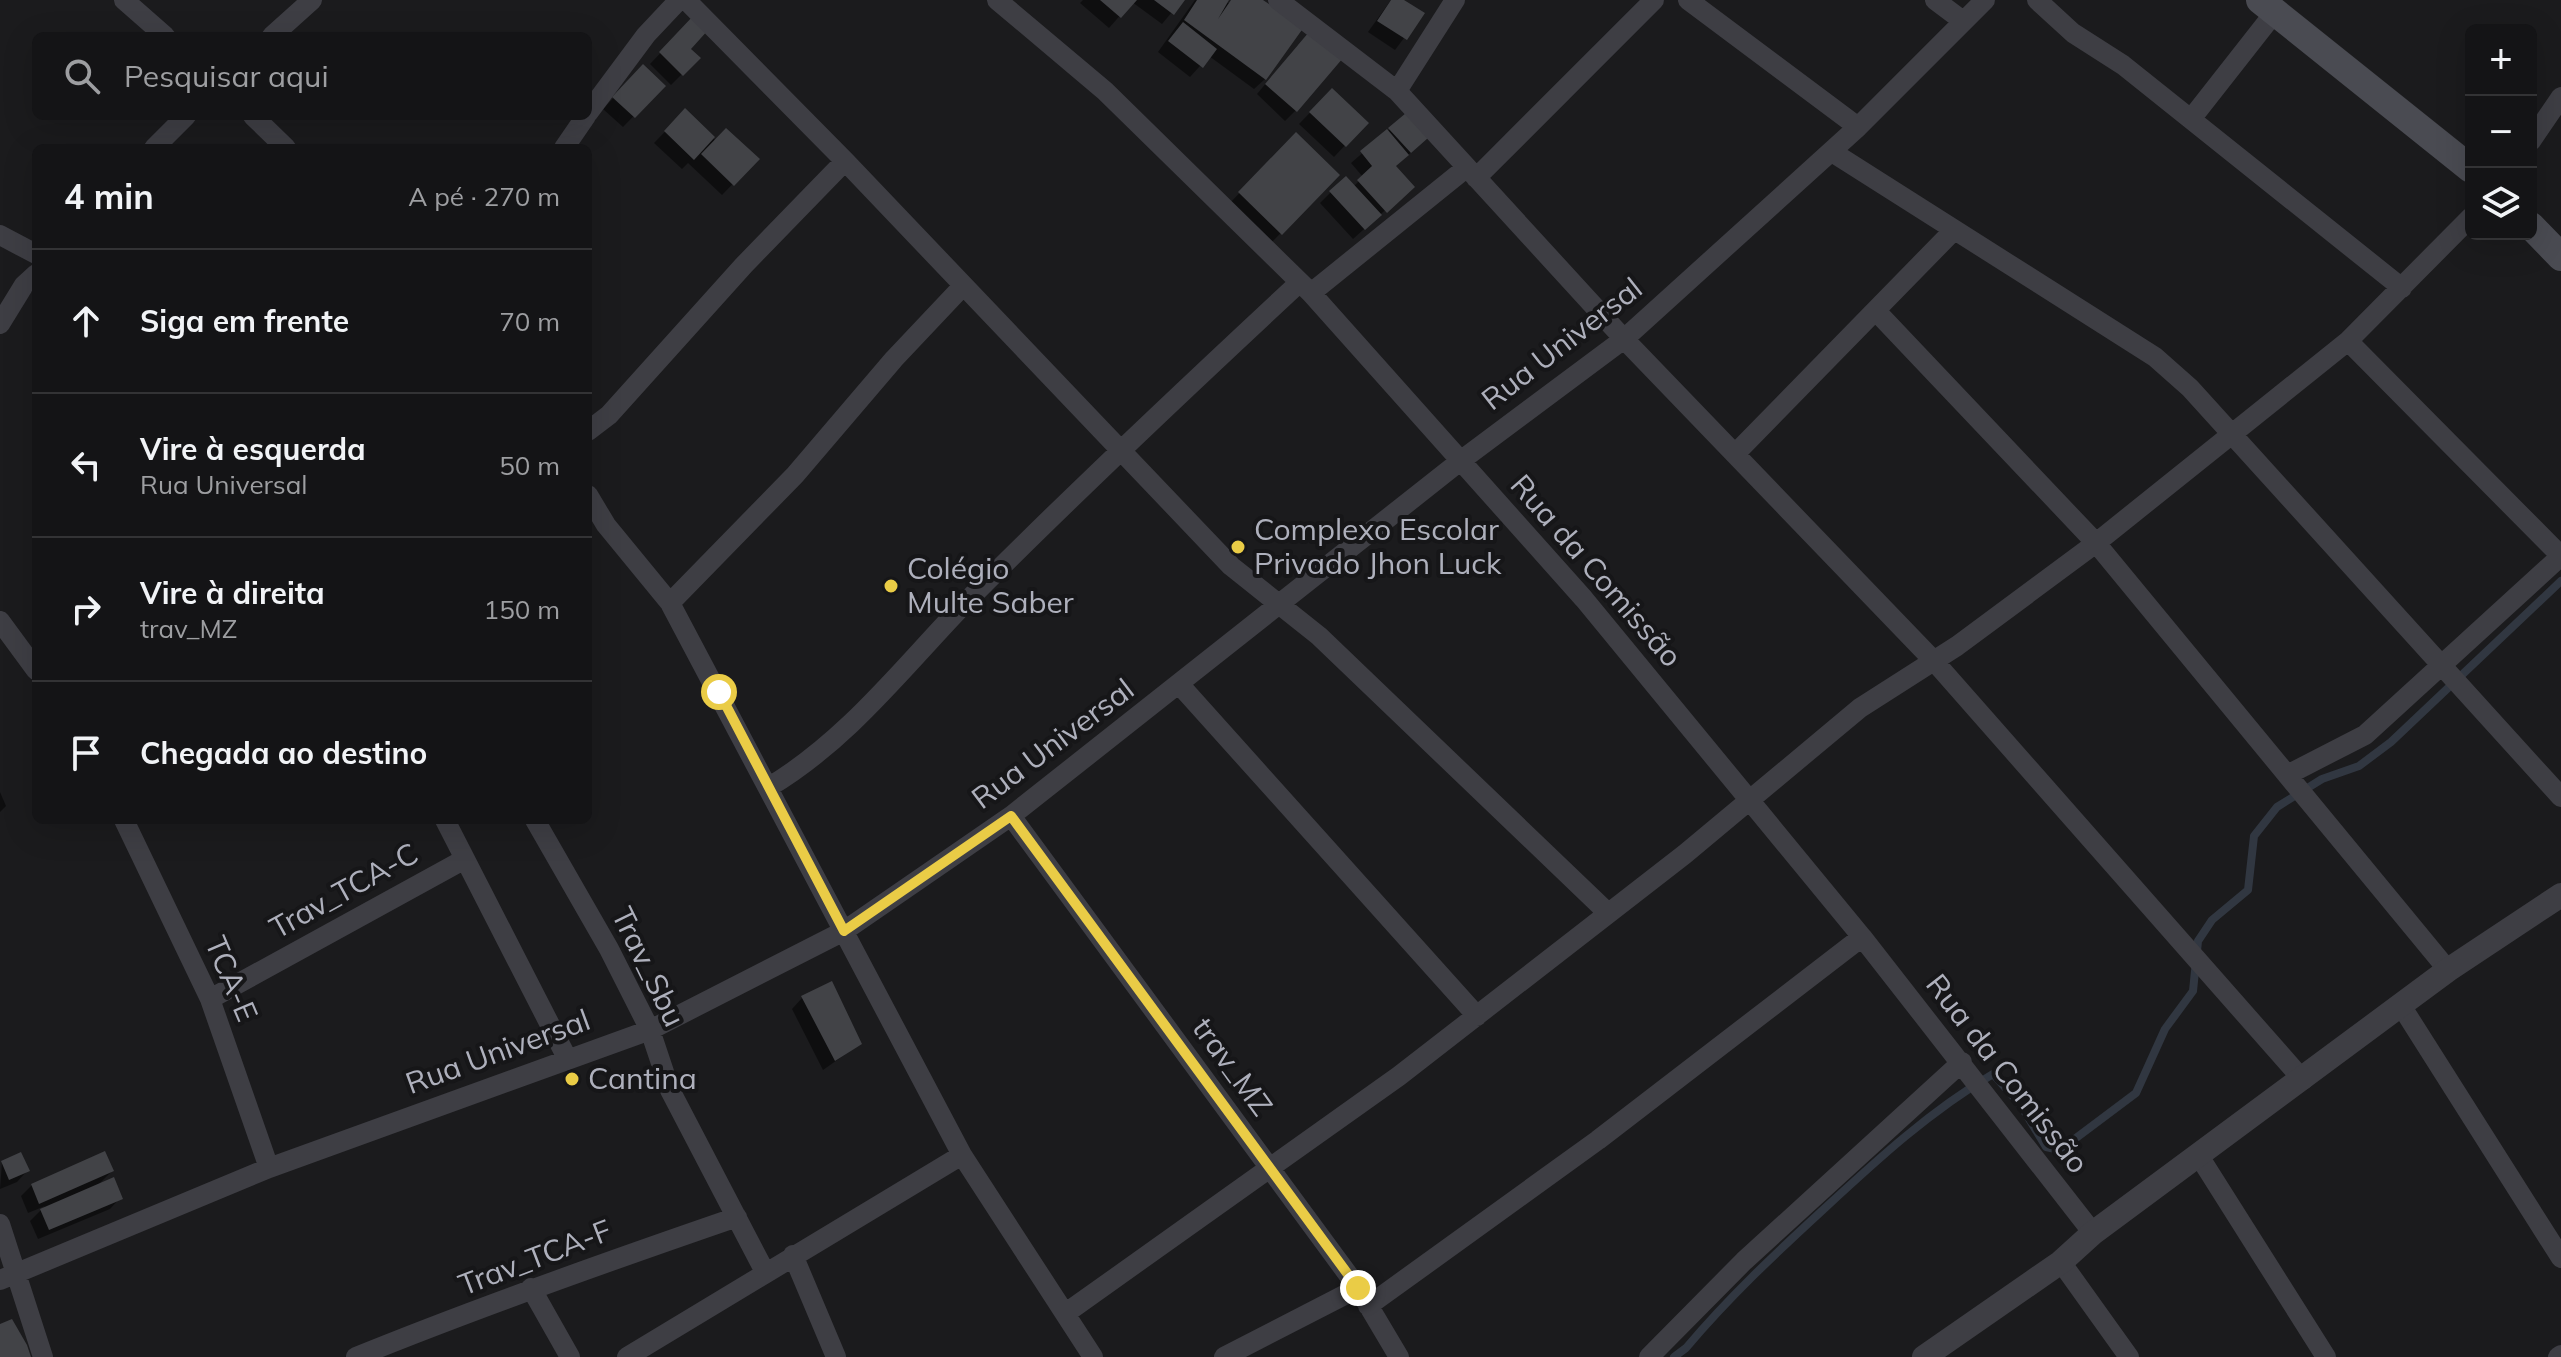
<!DOCTYPE html>
<html lang="pt">
<head>
<meta charset="utf-8">
<style>
  body { margin:0; font-family:Mulish,sans-serif; background:#1d1d1f; color:#f1f3f6 }
  .controls { position:absolute; right:24px; top:24px; display:grid; overflow:hidden; border-radius:12px; box-shadow:0 8px 32px #0002 }
  .controls button { width:72px; height:72px; display:grid; place-items:center; padding:0; border:0; border-bottom:2px solid #333335; background:#141416; color:#f1f3f6; font:40px sans-serif }
  .stop { position:absolute; width:24px; height:24px; margin:-18px; border:6px solid #eacc46; border-radius:50%; background:#fff }
  .stop.end { background:#eacc46; border-color:#fff; box-shadow:0 2px 8px #0008 }
  .list { margin:0; padding:0; list-style:none }
  h2 { display:flex; justify-content:space-between; align-items:center; height:104px; margin:0; padding:0 32px; font-size:34px }
  h2 small { font-size:26px; font-weight:400; color:#9d9ea1 }
  .list li { display:grid; grid-template-columns:52px 1fr auto; gap:24px; align-items:center; box-sizing:border-box; height:144px; padding:0 32px; border-top:2px solid #333335 }
  .list b { display:block; font-size:30px; white-space:nowrap }
  .list p { margin:0; font-size:26px; white-space:nowrap; color:#9d9ea1 }
  .list em { font-size:26px; font-style:normal; color:#9d9ea1 }
  .icon { flex:none; width:44px; height:44px; fill:none; stroke:currentColor; stroke-width:2; stroke-linecap:round; stroke-linejoin:round }
  .map { position:relative; flex:none; width:2561px; height:1357px; overflow:hidden }
  .search { position:absolute; background:#141416; box-shadow:0 8px 32px #0002; left:32px; top:32px; width:560px; height:88px; display:flex; align-items:center; gap:20px; box-sizing:border-box; padding:0 28px; border-radius:12px; color:#9d9ea1; font-size:30px }
  .panel { position:absolute; background:#141416; box-shadow:0 8px 32px #0002; left:32px; top:144px; width:560px; height:680px; border-radius:12px }
  .map>svg:first-child { display:block }
</style>
</head>
<body>
<div class="map">
<svg width="2561" height="1357" viewBox="0 0 2561 1357">
  <rect width="100%" height="100%" fill="#1b1b1d"/>
  <!-- shadow -->
  <path fill="#0007" d="M 1083,0 L 1182,0 L 1162,24 L 1132,2 L 1109,28 L 1080,3 Z
    M 1195,0 L 1228,0 L 1227,3 L 1260,0 L 1265,79 L 1254,89 L 1209,56 L 1190,77 L 1158,52 Z
    M 1391,0 L 1401,0 L 1422,14 L 1395,50 L 1368,32 Z
    M 694,18 L 688,49 L 698,58 L 671,85 L 650,64 Z
    M 1298,45 L 1296,110 L 1285,121 L 1257,94 Z
    M 643,67 L 663,86 L 623,127 L 603,109 Z
    M 1332,90 L 1366,123 L 1334,157 L 1299,124 Z
    M 685,111 L 716,141 L 757,159 L 722,195 L 688,163 L 682,169 L 654,143 Z
    M 1405,116 L 1415,149 L 1394,167 L 1412,186 L 1353,239 L 1320,203 L 1331,192 L 1353,187 L 1363,177 L 1351,163 Z
    M 1296,135 L 1338,175 L 1264,250 L 1223,210 Z
    M 0,792 L 6,806 L 0,812 Z
    M 802,998 L 860,1044 L 823,1070 L 792,1009 Z
    M 2,1162 L 27,1171 L 17,1182 L 0,1189 Z
    M 112,1171 L 96,1187 L 120,1198 L 110,1209 L 38,1239 L 30,1221 L 45,1206 L 28,1213 L 21,1196 L 32,1185 Z"/>
  <g fill="none" stroke-linecap="round" stroke-linejoin="round">
    <!-- stream -->
    <path stroke="#313741" stroke-width="8" d="M 1674,1357 L 1686,1348 C 1729,1297 1776,1253 1825,1208 C 1878,1159 1930,1111 1993,1074 L 2020,1104 L 2046,1147 L 2060,1150 L 2136,1093 L 2165,1029 L 2193,991 L 2198,941 L 2212,920 L 2248,890 L 2254,836 L 2277,807 L 2322,779 L 2359,766 L 2391,742 L 2561,581"/>
  </g>
  <!-- building -->
  <path fill="#424347" d="M 1100,0 L 1137,0 L 1121,18 Z
    M 1154,0 L 1185,0 L 1174,15 Z
    M 1197,0 L 1229,0 L 1218,19 L 1231,0 L 1263,0 L 1304,27 L 1266,80 L 1184,20 Z
    M 1391,0 L 1404,0 L 1425,13 L 1407,40 L 1377,21 Z
    M 694,15 L 709,29 L 691,49 L 701,58 L 683,76 L 659,52 Z
    M 1183,22 L 1217,49 L 1203,68 L 1168,41 Z
    M 1309,32 L 1343,58 L 1297,112 L 1265,84 Z
    M 643,64 L 666,86 L 635,118 L 612,97 Z
    M 1332,88 L 1369,123 L 1346,147 L 1309,112 Z
    M 685,108 L 715,137 L 694,160 L 664,131 Z
    M 1406,113 L 1428,138 L 1411,153 L 1388,128 Z
    M 726,128 L 760,159 L 734,186 L 701,154 Z
    M 1387,129 L 1409,155 L 1396,166 L 1415,187 L 1387,213 L 1357,180 L 1372,166 L 1360,151 Z
    M 1296,132 L 1340,175 L 1282,235 L 1238,192 Z
    M 1346,176 L 1382,215 L 1365,230 L 1329,191 Z
    M 832,981 L 862,1044 L 835,1061 L 801,996 Z
    M 105,1151 L 114,1171 L 39,1204 L 31,1184 Z
    M 21,1152 L 30,1171 L 9,1180 L 1,1161 Z
    M 114,1177 L 123,1199 L 49,1230 L 40,1209 Z
    M 12,1319 L 27,1345 L 31,1357 L 0,1357 L 0,1324 Z"/>
  <g fill="none" stroke-linecap="round" stroke-linejoin="round">
    <!-- minor -->
    <path stroke="#3e3e44" stroke-width="20" d="M 124,0 L 165,36
      M 686,0 L 845,161 L 1231,566 L 1319,636 L 1608,913
      M 997,0 L 1105,91 L 1311,293 L 1584,599 L 1862,937 L 2093,1233
      M 1278,0 L 1397,91 L 1624,339 L 1934,661 L 2303,1080
      M 1688,0 L 1858,127
      M 1935,0 L 1963,21
      M 2037,0 L 2073,33 L 2123,65 L 2402,288
      M 272,36 L 312,0
      M 1397,91 L 1455,0
      M 588,113 L 646,35 L 679,0
      M 253,116 L 286,148
      M 2191,119 L 2275,12
      M 2531,141 L 2561,97
      M 154,148 L 186,116
      M 564,148 L 586,116
      M 1832,152 L 2155,357 L 2190,388 L 2561,797
      M 1476,178 L 1654,0
      M 0,235 L 36,254
      M 1311,293 L 1466,168
      M 1876,311 L 2096,543 L 2448,970
      M 0,324 L 24,285 L 36,274
      M 2348,341 L 2561,556
      M 588,431 L 609,415 L 744,265 L 845,161
      M 1735,454 L 1954,230
      M 588,495 L 606,525 L 670,603 L 962,1155 L 1093,1357
      M 670,603 L 795,475 L 894,359 L 962,287
      M 0,621 L 36,670
      M 1179,684 L 1477,1016
      M 2289,774 L 2365,735 L 2561,556
      M 769,787 C 848,740 904,666 967,601 C 1075,492 1187,387 1300,282
      M 1011,816 L 1358,1288 L 1399,1357
      M 124,820 L 210,999 L 269,1168
      M 445,820 L 567,1058
      M 535,820 L 609,949 L 650,1030 L 670,1090 L 765,1272
      M 210,999 L 465,859
      M 2402,1007 L 2561,1258
      M 2199,1156 L 2326,1357
      M 0,1224 L 43,1357
      M 793,1255 L 836,1357
      M 2061,1262 L 2129,1357
      M 0,1280 L 269,1168 L 650,1030 L 844,931 L 1011,816 L 1459,462 L 1624,339 L 1858,127 L 1985,0
      M 531,1288 L 570,1357
      M 1368,1306 L 1598,1140 L 1862,937
      M 1066,1313 L 1399,1076 L 1685,854 L 1860,708 L 1957,646 L 2096,543 L 2348,341 L 2471,217
      M 356,1357 C 481,1306 609,1261 737,1217
      M 627,1357 L 962,1155
      M 1224,1357 L 1358,1288
      M 1649,1357 L 1744,1261 L 1962,1062
      M 2558,1357 L 2561,1355"/>
    <!-- tertiary -->
    <path stroke="#3e3e44" stroke-width="24" d="M 1924,1357 L 2061,1262 L 2093,1233 L 2448,970 L 2561,895"/>
    <!-- secondary -->
    <path stroke="#4a4b52" stroke-width="28" d="M 2260,0 L 2471,169
      M 2531,226 L 2561,257"/>
  </g>
  <g fill="none" stroke-linecap="round" stroke-linejoin="round">
    <!-- route -->
    <path stroke="#eacc46" stroke-width="10" d="M 719,692 L 844,931 L 1011,816 L 1358,1288"/>
  </g>
  <!-- markers -->
  <g fill="#eacc46" stroke="#161618" stroke-width="3">
    <circle cx="1238" cy="547" r="8"/>
    <circle cx="891" cy="586" r="8"/>
    <circle cx="572" cy="1079" r="8"/>
  </g>
  <g text-anchor="middle" stroke-width="8" stroke-linejoin="round" paint-order="stroke">
    <!-- street labels -->
    <g font-size="30" fill="#aeb0bc" stroke="#161618">
      <text transform="translate(1562 344) rotate(-38)" y="10">Rua Universal</text>
      <text transform="translate(1596 571) rotate(49)" y="10">Rua da Comissão</text>
      <text transform="translate(1053 744) rotate(-37)" y="10">Rua Universal</text>
      <text transform="translate(344 891) rotate(-29)" y="10">Trav_TCA-C</text>
      <text transform="translate(648 967) rotate(64)" y="10">Trav_Sbu</text>
      <text transform="translate(231 979) rotate(67)" y="10">TCA-E</text>
      <text transform="translate(498 1052) rotate(-20)" y="10">Rua Universal</text>
      <text transform="translate(1232 1067) rotate(54)" y="10">trav_MZ</text>
      <text transform="translate(2007 1074) rotate(52)" y="10">Rua da Comissão</text>
      <text transform="translate(535 1258) rotate(-21)" y="10">Trav_TCA-F</text>
    </g>
    <!-- poi labels -->
    <g font-size="30" fill="#aeb0bc" stroke="#161618" text-anchor="start">
      <text x="1254" y="540">Complexo Escolar<tspan x="1254" dy="34">Privado Jhon Luck</tspan></text>
      <text x="907" y="579">Colégio<tspan x="907" dy="34">Multe Saber</tspan></text>
      <text x="588" y="1089">Cantina</text>
    </g>
  </g>
</svg>
<div class="controls">
<button>+</button>
<button>−</button>
<button><svg class="icon" aria-label="layers" viewBox="0 0 24 24"><path d="M12 4l9 5-9 5-9-5zM3 14l9 5 9-5"/></svg></button>
</div>
<div class="stop" style="left:719px;top:692px"></div>
<div class="stop end" style="left:1358px;top:1288px"></div>
<div class="search"><svg class="icon" aria-label="search" viewBox="0 0 24 24"><circle cx="10" cy="10" r="6"/><path d="M15 15l6 6"/></svg>Pesquisar aqui</div>
<section class="panel">
<h2>4 min<small>A pé · 270 m</small></h2>
<ul class="list">
<li><svg class="icon" aria-label="ahead" viewBox="0 0 24 24"><path d="M12 20V5M6 11l6-6 6 6"/></svg><div><b>Siga em frente</b></div><em>70 m</em></li>
<li><svg class="icon" aria-label="left" viewBox="0 0 24 24"><path d="M17 20v-9H6M10 6l-5 5 5 5"/></svg><div><b>Vire à esquerda</b><p>Rua Universal</p></div><em>50 m</em></li>
<li><svg class="icon" aria-label="right" viewBox="0 0 24 24"><path d="M7 20v-9h11M14 6l5 5-5 5"/></svg><div><b>Vire à direita</b><p>trav_MZ</p></div><em>150 m</em></li>
<li><svg class="icon" aria-label="arrive" viewBox="0 0 24 24"><path d="M6 21V4h12l-3 4 3 4H6"/></svg><div><b>Chegada ao destino</b></div></li>
</ul>
</section>
</div>
</body>
</html>
